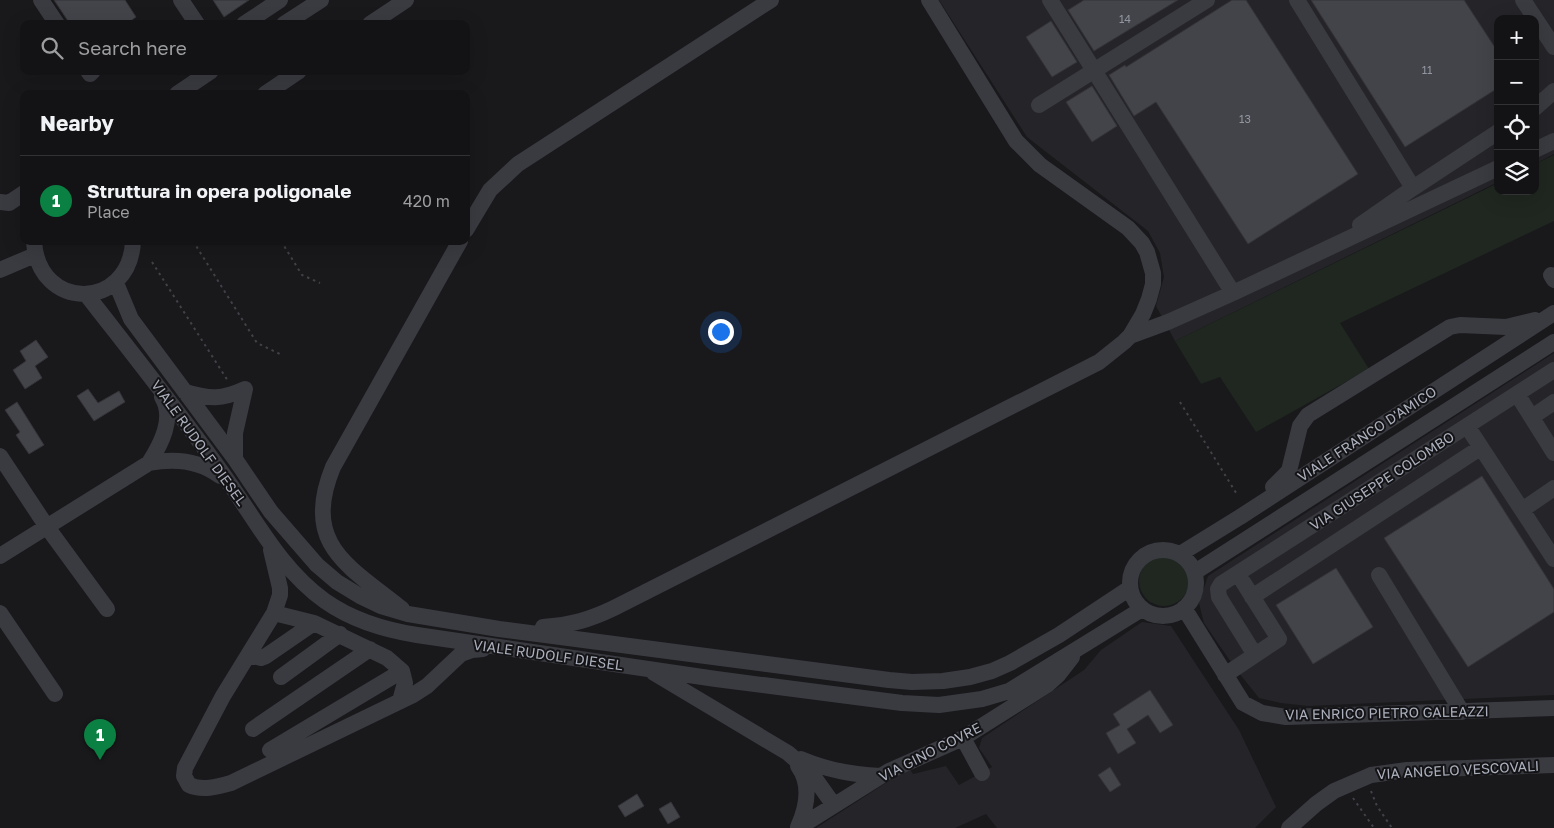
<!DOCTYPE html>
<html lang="en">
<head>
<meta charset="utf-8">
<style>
  body { margin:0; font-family:"Golos Text",sans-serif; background:#1c1c1e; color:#f1f3f6 }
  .controls { position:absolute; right:15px; top:15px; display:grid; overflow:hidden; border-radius:10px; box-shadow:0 5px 20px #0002 }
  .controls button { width:45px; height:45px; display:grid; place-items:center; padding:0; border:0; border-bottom:1px solid #323234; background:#131315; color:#f1f3f6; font:25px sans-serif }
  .you { position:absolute; left:720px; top:331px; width:18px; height:18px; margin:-12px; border:4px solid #fff; border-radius:50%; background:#1a73e8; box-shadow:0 0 0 8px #1a73e833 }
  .badge { display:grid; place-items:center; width:32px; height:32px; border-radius:50%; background:#0b8043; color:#fff; font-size:16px; font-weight:700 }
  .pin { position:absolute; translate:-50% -41px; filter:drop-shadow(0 1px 2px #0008) }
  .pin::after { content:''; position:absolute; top:26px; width:18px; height:15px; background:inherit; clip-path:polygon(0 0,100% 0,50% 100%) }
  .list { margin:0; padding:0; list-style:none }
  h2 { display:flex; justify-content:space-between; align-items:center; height:65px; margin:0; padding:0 20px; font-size:21px }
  h2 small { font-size:16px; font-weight:400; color:#9d9ea0 }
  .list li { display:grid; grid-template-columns:32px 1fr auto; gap:15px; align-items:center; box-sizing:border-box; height:90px; padding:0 20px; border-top:1px solid #323234 }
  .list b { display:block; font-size:19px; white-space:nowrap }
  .list p { margin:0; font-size:16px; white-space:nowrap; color:#9d9ea0 }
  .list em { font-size:16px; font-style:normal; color:#9d9ea0 }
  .icon { flex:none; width:28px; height:28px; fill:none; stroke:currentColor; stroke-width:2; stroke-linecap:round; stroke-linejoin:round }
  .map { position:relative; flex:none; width:1554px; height:828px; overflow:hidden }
  .search { position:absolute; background:#131315; box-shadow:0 5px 20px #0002; left:20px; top:20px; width:450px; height:55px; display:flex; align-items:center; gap:12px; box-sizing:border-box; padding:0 18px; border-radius:10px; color:#9d9ea0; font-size:19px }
  .panel { position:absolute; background:#131315; box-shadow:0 5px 20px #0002; left:20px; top:90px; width:450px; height:155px; border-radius:10px }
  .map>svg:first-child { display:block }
</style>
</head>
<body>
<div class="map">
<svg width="1554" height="828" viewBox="0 0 1554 828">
  <rect width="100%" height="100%" fill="#19191c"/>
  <!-- built -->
  <path fill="#252529" d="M 939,0 L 1554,0 L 1554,154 L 1535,164 L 1535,19 L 1498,19 L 1498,182 L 1175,341 L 1156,306 L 1164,277 L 1160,253 L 1148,231 L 1027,137 Z
    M 1554,353 L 1554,695 L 1308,706 L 1281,703 L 1259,698 L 1235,668 L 1204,623 L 1199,603 L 1208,576 Z
    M 1142,622 L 1171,626 L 1239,730 L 1276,807 L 1255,828 L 997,828 L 986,814 L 955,828 L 816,828 L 909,768 L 913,774 L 946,766 L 959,785 L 992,767 L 979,748 L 982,738 L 1084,670 L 1101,650 Z"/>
  <!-- green -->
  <path fill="#1f2720" d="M 1554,155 L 1554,221 L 1340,323 L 1369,369 L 1256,432 L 1220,377 L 1201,384 L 1175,341 L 1498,183 L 1498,191 L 1535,191 L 1535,164 Z
    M1139 581a25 25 0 1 1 50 0a25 25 0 1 1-50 0Z"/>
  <!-- building -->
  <path fill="#434449" stroke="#333338" d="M 54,0 L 125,0 L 136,17 L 126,24 L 70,24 Z
    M 213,0 L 249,0 L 224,17 Z
    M 1084,0 L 1178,0 L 1094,51 L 1068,10 Z
    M 1232,0 L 1246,0 L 1358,174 L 1248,244 L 1156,102 L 1134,116 L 1109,75 L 1125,65 L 1126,67 Z
    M 1311,0 L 1464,0 L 1498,52 L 1498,88 L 1405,147 Z
    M 1051,21 L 1077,62 L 1052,77 L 1026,37 Z
    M 1092,86 L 1117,126 L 1092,142 L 1066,102 Z
    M 36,340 L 48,357 L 35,366 L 42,378 L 25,389 L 13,370 L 26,361 L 20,351 Z
    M 88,389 L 98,403 L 119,391 L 125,402 L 94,421 L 77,396 Z
    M 17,402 L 44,445 L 29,454 L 16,435 L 20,432 L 5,410 Z
    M 1482,476 L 1554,589 L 1554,612 L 1468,667 L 1384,538 Z
    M 1336,568 L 1373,627 L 1313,664 L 1276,605 Z
    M 1150,690 L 1173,725 L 1160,733 L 1148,715 L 1127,729 L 1136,743 L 1118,754 L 1106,733 L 1120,725 L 1113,714 Z
    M 1110,767 L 1121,785 L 1110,792 L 1098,775 Z
    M 637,794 L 644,806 L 625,817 L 618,806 Z
    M 671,802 L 680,817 L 668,824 L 659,809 Z"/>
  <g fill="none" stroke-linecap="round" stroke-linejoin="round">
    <!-- path -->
    <path stroke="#404248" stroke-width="2" stroke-dasharray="2.5 4" stroke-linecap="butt" d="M 193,241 L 257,343 L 282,355
      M 281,241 L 302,275 L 320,283
      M 152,262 L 228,381
      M 1180,402 L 1238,496
      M 1371,791 L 1377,806 L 1392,828
      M 1353,798 L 1374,828"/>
    <!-- minor -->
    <path stroke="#3a3b41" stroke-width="16" d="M 41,0 L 57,24
      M 181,0 L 197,24
      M 1050,0 L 1233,293
      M 1297,0 L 1413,188 L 1360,225
      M 1523,0 L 1554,47
      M 244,24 L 280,0
      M 284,24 L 321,0
      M 370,24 L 406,0
      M 88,71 L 90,74 L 93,71
      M 177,94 L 211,71
      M 265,94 L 299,71
      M 1535,108 L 1554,91
      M 1535,150 L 1554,141
      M 1413,188 L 1498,132
      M 0,202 L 9,203 L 24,193
      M 466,230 L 490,190 L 518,164 L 771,0
      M 34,241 C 38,312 130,311 133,241
      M 0,270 L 35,255
      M 1551,275 L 1554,280
      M 116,283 L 131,319 L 235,459 L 271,512 L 317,565 L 337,582 L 360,596 L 381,606 L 408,614 L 499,629 L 889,680 L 912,682 L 943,681 L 970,677 L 992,671 L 1010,663 L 1059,635 L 1130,588
      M 86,294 C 135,357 185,419 230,484 C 259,526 283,571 325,601 C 352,620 385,630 417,635 L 716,679 L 902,703 L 939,705 L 982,699 L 1009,691 L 1142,609
      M 1130,336 L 1168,322 L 1233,293 L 1498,168
      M 185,392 C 210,399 221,400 245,389 L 235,433 L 235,459
      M 1517,394 L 1554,453
      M 162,397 C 175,418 161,444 149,463 C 175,458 199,460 220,476
      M 1532,417 L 1554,402
      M 1467,426 L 1554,559
      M 0,456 L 47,527 L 107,609
      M 1273,487 L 1289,471 L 1300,426 L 1308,415 L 1450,327 L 1460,325 L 1506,327 L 1535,320
      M 1522,510 L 1554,488
      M1130 583a33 33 0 1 1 66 0a33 33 0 1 1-66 0Z
      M 271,550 L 280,588 L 280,595 L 274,613 L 223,696 L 185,768 L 184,776 L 189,785 C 202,791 217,787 231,783 L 413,695 L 427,686 L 461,654 L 472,650 L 483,649
      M 1180,554 L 1240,517 L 1554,313
      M 0,556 L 149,463
      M 1195,572 L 1554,342
      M 1379,575 L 1462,712
      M 1252,597 L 1480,448
      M 1184,608 L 1243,703 L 1262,713 L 1286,717 L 1554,708
      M 402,609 C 349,566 301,545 333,467 L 460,241
      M 0,613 L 55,694
      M 274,613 L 314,623 L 387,658 L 402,671 L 405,683 L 400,701
      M 543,627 C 571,625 589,620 614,608 L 1099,362 L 1124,342 L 1130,336 L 1143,314 L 1149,299 L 1153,284 L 1153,273 L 1147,252 L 1142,243 L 1128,228 L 1040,165 L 1016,141 L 929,0
      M 248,655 L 261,658 L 266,656 L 314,623
      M 1255,655 L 1219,597 L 1218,589 L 1221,584 L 1554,370
      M 654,673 L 788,753 L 811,773 L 833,804
      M 1225,675 L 1279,639 L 1243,582
      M 281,677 L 340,634
      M 253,729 L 370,649
      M 963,738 L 982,773
      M 270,750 L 402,671
      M 801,759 C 827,770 852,775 881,776
      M 798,766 C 812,785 807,807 798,827
      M 798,828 L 889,771 L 963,738 L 1047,685 L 1058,675 L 1072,657
      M 1289,828 L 1316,804 L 1334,791 L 1371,775 L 1407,770 L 1554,765"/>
    <!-- minor-bridge -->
    <path stroke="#3a3b41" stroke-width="16" d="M 1039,105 L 1207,0"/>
  </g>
  <g text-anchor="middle" stroke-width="4" stroke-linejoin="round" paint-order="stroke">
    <!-- number labels -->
    <g font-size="11" fill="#91959f">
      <text x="1125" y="23">14</text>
      <text x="1427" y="74">11</text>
      <text x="1245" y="123">13</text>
    </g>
    <!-- street labels -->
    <g font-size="14" fill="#abb0bc" stroke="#141417">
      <text transform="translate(1367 434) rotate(-33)" y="5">VIALE FRANCO D'AMICO</text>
      <text transform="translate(199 443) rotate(54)" y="5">VIALE RUDOLF DIESEL</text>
      <text transform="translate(1382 481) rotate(-33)" y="5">VIA GIUSEPPE COLOMBO</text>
      <text transform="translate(548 655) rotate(8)" y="5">VIALE RUDOLF DIESEL</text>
      <text transform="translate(1387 713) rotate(-1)" y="5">VIA ENRICO PIETRO GALEAZZI</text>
      <text transform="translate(930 752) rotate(-27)" y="5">VIA GINO COVRE</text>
      <text transform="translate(1458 770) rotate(-3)" y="5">VIA ANGELO VESCOVALI</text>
    </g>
  </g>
</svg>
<div class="controls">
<button>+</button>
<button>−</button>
<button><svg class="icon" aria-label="locate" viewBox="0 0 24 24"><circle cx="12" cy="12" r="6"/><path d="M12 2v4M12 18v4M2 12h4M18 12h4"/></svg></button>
<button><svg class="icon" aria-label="layers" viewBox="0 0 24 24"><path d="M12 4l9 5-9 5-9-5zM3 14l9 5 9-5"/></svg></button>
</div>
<div class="you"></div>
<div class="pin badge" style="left:100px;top:760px">1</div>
<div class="search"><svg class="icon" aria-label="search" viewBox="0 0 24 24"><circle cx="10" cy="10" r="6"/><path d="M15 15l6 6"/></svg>Search here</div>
<section class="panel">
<h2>Nearby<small></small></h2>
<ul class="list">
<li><span class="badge">1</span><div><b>Struttura in opera poligonale</b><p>Place</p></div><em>420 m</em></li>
</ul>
</section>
</div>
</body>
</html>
